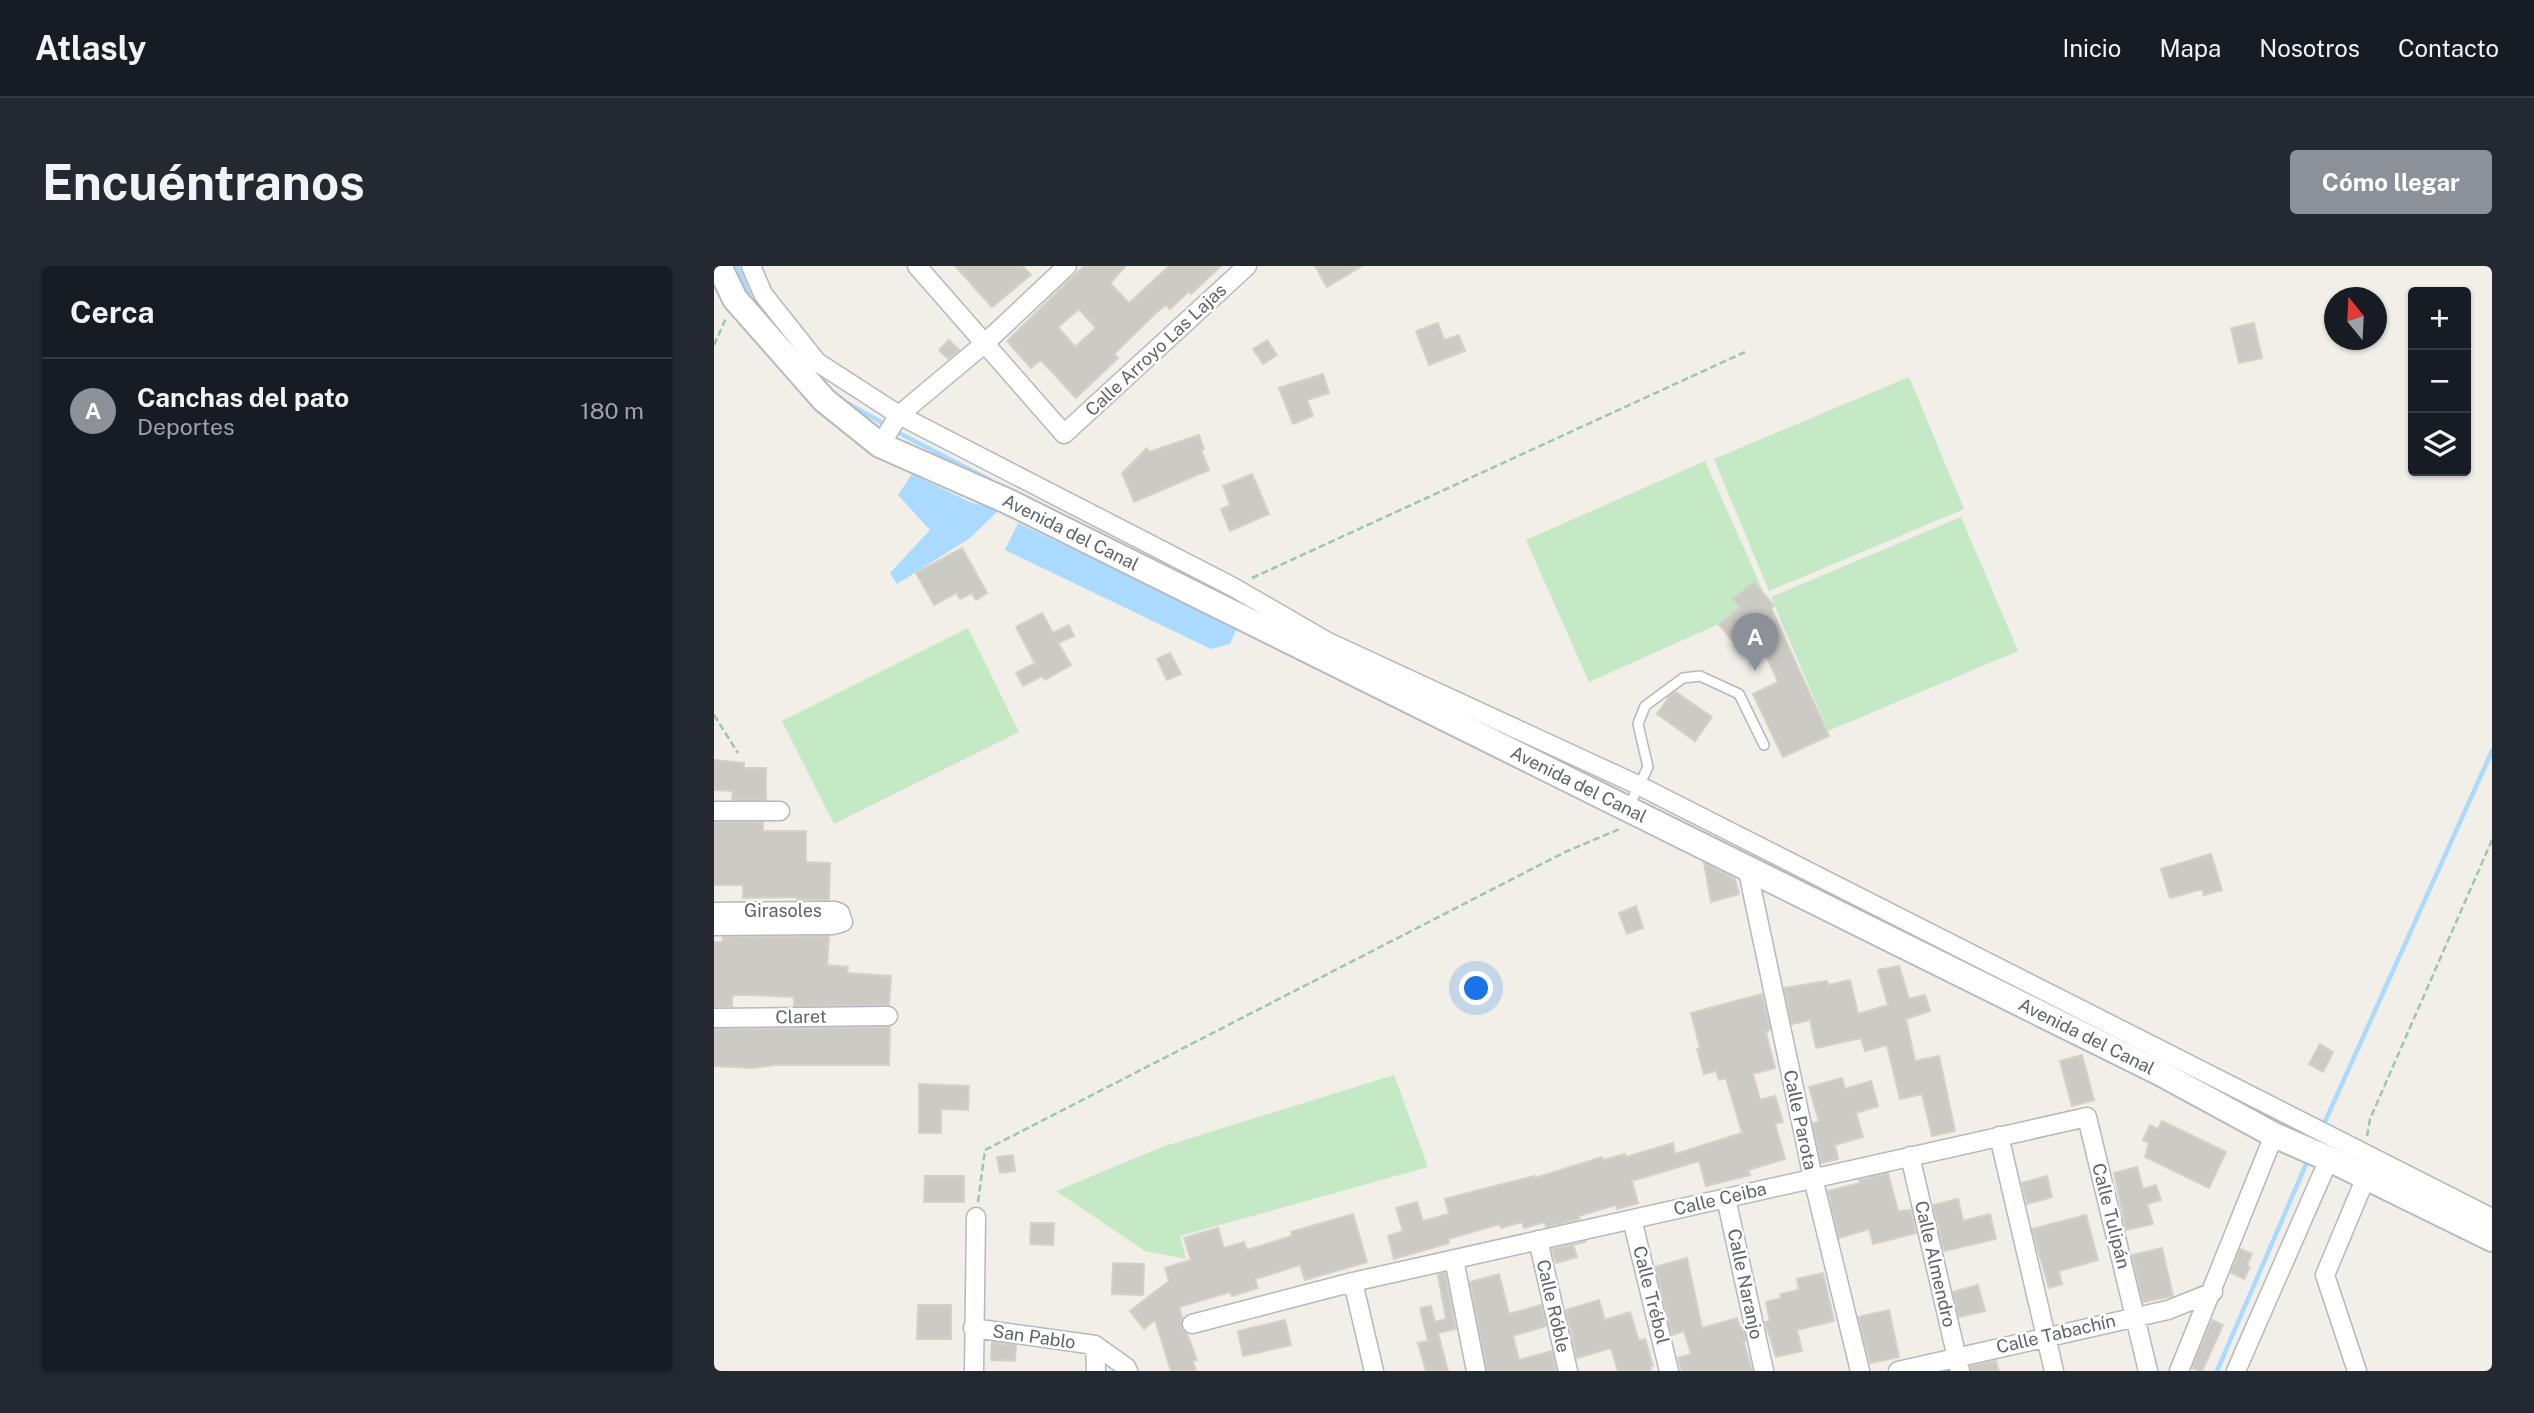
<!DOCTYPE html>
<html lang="es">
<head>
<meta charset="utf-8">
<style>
  body { margin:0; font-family:"Public Sans",sans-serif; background:#242831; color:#f1f3f6 }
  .controls { position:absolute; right:21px; top:21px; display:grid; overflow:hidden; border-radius:7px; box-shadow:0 2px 5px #0004 }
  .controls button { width:63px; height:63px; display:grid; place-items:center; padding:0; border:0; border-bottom:2px solid #363941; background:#171b24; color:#f1f3f6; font:35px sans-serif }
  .compass { position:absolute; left:1610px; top:21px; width:63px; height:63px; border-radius:50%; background:#171b24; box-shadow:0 2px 5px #0004; rotate:342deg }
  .you { position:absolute; left:763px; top:723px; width:24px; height:24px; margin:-18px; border:5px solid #fff; border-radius:50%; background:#1a73e8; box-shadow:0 0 0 10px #1a73e833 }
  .badge { display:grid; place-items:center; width:46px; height:46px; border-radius:50%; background:#8c9099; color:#fff; font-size:23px; font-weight:700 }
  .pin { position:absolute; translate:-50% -58px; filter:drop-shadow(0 2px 4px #0008) }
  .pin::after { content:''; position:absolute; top:37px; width:24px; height:21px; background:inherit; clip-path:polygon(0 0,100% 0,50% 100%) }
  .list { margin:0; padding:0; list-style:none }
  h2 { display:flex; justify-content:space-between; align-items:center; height:91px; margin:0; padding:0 28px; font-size:30px }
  h2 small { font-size:23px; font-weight:400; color:#9ea1a6 }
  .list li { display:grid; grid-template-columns:46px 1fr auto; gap:21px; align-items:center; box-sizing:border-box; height:105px; padding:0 28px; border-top:2px solid #363941 }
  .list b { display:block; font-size:26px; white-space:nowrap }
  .list p { margin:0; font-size:23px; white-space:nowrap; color:#9ea1a6 }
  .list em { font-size:23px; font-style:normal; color:#9ea1a6 }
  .icon { flex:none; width:38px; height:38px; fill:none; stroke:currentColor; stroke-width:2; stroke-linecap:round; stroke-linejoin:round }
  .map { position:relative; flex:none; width:1778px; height:1105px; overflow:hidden; border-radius:7px }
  header { display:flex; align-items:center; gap:42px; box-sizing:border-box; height:98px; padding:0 35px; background:#171b24; border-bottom:2px solid #363941 }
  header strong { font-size:33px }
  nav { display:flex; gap:38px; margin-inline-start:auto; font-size:24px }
  .intro { display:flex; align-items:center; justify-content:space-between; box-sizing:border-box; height:168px; padding:0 42px }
  h1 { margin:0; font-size:49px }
  .button { padding:18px 32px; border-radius:7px; background:#8c9099; color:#fff; font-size:24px; font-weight:700 }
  main { display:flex; gap:42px; padding:0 42px }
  aside { flex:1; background:#171b24; border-radius:7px; box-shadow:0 2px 5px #0004 }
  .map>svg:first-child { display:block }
</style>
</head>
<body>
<header>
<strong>Atlasly</strong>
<nav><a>Inicio</a><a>Mapa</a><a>Nosotros</a><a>Contacto</a></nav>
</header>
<div class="intro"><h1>Encuéntranos</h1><a class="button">Cómo llegar</a></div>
<main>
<aside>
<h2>Cerca<small></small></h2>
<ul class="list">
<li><span class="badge">A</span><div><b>Canchas del pato</b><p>Deportes</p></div><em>180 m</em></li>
</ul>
</aside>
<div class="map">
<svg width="1778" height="1105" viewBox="0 0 1778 1105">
  <rect width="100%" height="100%" fill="#f1efe8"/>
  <!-- green -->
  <path fill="#c5e8c5" d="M 1195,111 L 1250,243 L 1055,325 L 1000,193 Z
    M 991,195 L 1054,336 L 875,416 L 812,274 Z
    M 1247,251 L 1304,385 L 1114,465 L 1057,331 Z
    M 254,362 L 305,466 L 120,558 L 68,455 Z
    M 680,809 L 714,901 L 466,970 L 472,993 L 431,985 L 342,925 L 448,881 Z"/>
  <!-- water -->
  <path fill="#aadaff" d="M 198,208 L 258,237 L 286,243 L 256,272 L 183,318 L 176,307 L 216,264 L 184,229 Z
    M 304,257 L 523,362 L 516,378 L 497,383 L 291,284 Z"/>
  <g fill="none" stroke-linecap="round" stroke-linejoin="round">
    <!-- stream -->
    <path stroke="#aadaff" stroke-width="4.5" d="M 23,0 L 37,34
      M 133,137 L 174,160
      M 181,165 L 276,214
      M 1484,814 L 1593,868
      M 1609,860 L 1778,485
      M 1503,1105 L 1593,896"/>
  </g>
  <!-- building -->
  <path fill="#cccac5" stroke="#d6d1c6" stroke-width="2" fill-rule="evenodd" d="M 241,0 L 309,0 L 317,9 L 278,41 Z
    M 370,0 L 412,0 L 396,17 L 415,37 L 455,0 L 507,0 L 477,28 L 475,25 L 456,43 L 452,39 L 443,46 L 400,88 L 404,92 L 362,132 L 327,94 L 317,102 L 293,75 ZM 365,43 L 382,62 L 361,81 L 344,61 Z
    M 601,0 L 648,0 L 613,21 Z
    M 724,57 L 730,74 L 745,69 L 751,85 L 715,99 L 702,65 Z
    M 1540,57 L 1548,92 L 1525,97 L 1517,62 Z
    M 235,74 L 245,84 L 234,93 L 225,84 Z
    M 553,74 L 563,89 L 549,98 L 539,83 Z
    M 609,108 L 615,127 L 593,134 L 599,150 L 579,158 L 565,122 Z
    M 485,169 L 490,183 L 487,184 L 495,204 L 420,236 L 408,207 L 433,182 L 435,186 Z
    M 538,208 L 555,248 L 516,265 L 507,243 L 516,239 L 509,220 Z
    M 248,282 L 273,327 L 262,334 L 258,327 L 246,333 L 242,327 L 220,339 L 202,307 Z
    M 1040,316 L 1060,340 L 1057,342 L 1115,470 L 1069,491 L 1039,428 L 1064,416 L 1038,358 L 1018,374 L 1005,359 L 1026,342 L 1019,333 Z
    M 328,347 L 339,367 L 355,359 L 360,370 L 344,377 L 357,399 L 331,414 L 328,410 L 309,420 L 302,407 L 321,397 L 302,361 Z
    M 456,387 L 467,408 L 453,414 L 443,393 Z
    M 962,426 L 998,451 L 981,475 L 943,448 L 955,431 Z
    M 0,494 L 30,497 L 30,502 L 52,502 L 52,534 L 18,534 L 19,525 L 0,524 Z
    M 0,556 L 49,556 L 49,565 L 92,565 L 92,596 L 116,597 L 115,634 L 83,633 L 83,631 L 29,632 L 29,619 L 0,619 Z
    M 1497,588 L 1508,624 L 1490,629 L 1488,623 L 1456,632 L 1447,603 Z
    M 990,597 L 1021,613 L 1025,628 L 997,636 Z
    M 922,640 L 929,662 L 913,668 L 905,647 Z
    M 115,670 L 113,699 L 134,701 L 133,707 L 177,710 L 175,739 L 80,740 L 80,731 L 39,729 L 18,729 L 18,740 L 0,741 L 0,676 L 8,676 L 9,671 Z
    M 1185,700 L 1195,733 L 1211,729 L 1216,745 L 1192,753 L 1201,795 L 1225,790 L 1241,865 L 1218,870 L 1208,828 L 1186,833 L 1173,779 L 1151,785 L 1147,772 L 1102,782 L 1096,754 L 1078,758 L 1070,722 L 1113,715 L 1114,719 L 1136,714 L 1144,748 L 1174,739 L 1164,704 Z
    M 1048,728 L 1056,763 L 1052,767 L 1061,802 L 1039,808 L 1046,834 L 1061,830 L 1069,856 L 1061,858 L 1071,893 L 1034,904 L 1036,909 L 992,920 L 985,895 L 918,915 L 924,937 L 903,943 L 902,939 L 871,948 L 865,950 L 866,953 L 832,961 L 831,956 L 810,962 L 808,956 L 787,962 L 786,958 L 734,973 L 735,977 L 680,993 L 674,970 L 689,965 L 682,942 L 703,936 L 709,955 L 735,948 L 731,933 L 773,922 L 821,910 L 821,912 L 888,891 L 889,894 L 911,888 L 912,891 L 959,877 L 961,888 L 1028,867 L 1012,812 L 1005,814 L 1002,805 L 990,808 L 983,783 L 986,782 L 977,747 Z
    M 176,761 L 175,799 L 60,799 L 39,802 L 0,800 L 0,763 Z
    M 1606,778 L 1619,786 L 1609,806 L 1595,798 Z
    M 1368,789 L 1380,834 L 1358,840 L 1346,795 Z
    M 1128,812 L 1131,823 L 1157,815 L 1164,840 L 1142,847 L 1149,871 L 1121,879 L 1124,893 L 1107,897 L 1099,857 L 1105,856 L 1095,821 Z
    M 205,818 L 255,820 L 254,844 L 227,843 L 227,867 L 205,867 Z
    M 1448,855 L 1512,886 L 1495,922 L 1431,891 L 1435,877 L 1429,874 L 1436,859 L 1444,863 Z
    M 299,889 L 301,905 L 286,907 L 283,891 Z
    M 1423,901 L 1429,923 L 1442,919 L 1447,934 L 1433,938 L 1439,958 L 1412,964 L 1400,907 Z
    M 1174,907 L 1184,945 L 1197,944 L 1202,967 L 1159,978 L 1155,963 L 1125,972 L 1114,925 L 1146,917 L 1145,914 Z
    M 211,910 L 250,910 L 250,936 L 210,936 Z
    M 1333,910 L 1338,931 L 1313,938 L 1308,917 Z
    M 1244,933 L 1249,955 L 1276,948 L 1282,973 L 1230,985 L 1219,939 Z
    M 639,948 L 653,996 L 591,1014 L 586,999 L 541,1013 L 544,1022 L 518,1030 L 516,1026 L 465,1041 L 468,1052 L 467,1061 L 473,1068 L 483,1094 L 479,1095 L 482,1105 L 457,1105 L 441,1054 L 430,1063 L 416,1045 L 455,1015 L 451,1002 L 477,994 L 470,972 L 504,962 L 510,982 L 530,976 L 533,984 L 578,970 L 577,966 Z
    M 1372,949 L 1384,994 L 1345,1005 L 1348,1018 L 1335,1022 L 1318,963 Z
    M 317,957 L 340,957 L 339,979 L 316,978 Z
    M 873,975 L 859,979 L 863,991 L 842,997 L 838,983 Z
    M 1448,982 L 1459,1030 L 1429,1036 L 1418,989 Z
    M 1526,983 L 1538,988 L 1533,999 L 1536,1001 L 1530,1013 L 1517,1007 Z
    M 973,992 L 988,1062 L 1023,1052 L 1026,1062 L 1029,1061 L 1032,1075 L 1030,1076 L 1038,1105 L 968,1105 L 964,1092 L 977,1088 L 970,1065 L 958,1069 L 941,1001 Z
    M 399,997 L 430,998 L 429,1029 L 398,1028 Z
    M 731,1007 L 742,1063 L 724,1067 L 734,1105 L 712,1105 L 704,1077 L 714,1075 L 706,1042 L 717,1040 L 721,1056 L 732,1053 L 724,1009 Z
    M 1109,1007 L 1120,1055 L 1083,1064 L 1088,1085 L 1062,1091 L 1051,1056 L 1056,1055 L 1052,1036 L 1067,1032 L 1066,1028 L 1085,1024 L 1083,1013 Z
    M 785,1008 L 795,1048 L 827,1039 L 832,1060 L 799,1070 L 805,1094 L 838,1085 L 842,1105 L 773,1105 L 756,1016 Z
    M 1264,1019 L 1271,1045 L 1245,1051 L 1239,1026 Z
    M 885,1034 L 891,1054 L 916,1046 L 925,1075 L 931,1073 L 939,1100 L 936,1101 L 937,1105 L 904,1105 L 897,1082 L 863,1092 L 852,1044 Z
    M 204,1039 L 237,1039 L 237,1073 L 203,1073 Z
    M 1175,1044 L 1185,1091 L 1156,1097 L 1144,1051 Z
    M 571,1054 L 577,1079 L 529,1090 L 524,1065 Z
    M 1498,1054 L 1509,1059 L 1488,1105 L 1485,1105 L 1478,1102 Z
    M 278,1076 L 302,1079 L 301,1095 L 277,1094 Z
    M 1282,1095 L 1285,1105 L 1257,1105 L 1257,1100 Z"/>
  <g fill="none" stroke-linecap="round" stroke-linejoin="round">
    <!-- lane casing -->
    <g stroke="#b5b8bc" stroke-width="12">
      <path id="lane" d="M 914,542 L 934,501 L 924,458 L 931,440 L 969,412 L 986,410 L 1025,428 L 1050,479"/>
    </g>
    <!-- street casing -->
    <g stroke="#b5b8bc" stroke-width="21">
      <path id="street" d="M 37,0 L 49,28 L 103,96 L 185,149 L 519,321 L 614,376 L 926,520 L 1778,952
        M 203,0 L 350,168 L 533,0
        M 166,179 L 185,149 L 270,78 L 353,0
        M 0,545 L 66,545
        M 1033,601 L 1099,912 L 1146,1105
        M 0,646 L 121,645 L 126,647 L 129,656 L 118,659 L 0,660
        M 0,752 L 174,750
        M 1285,870 L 1340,1105
        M 1196,890 L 1246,1105
        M 1012,932 L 1050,1105
        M 918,953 L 955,1105
        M 824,974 L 854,1105
        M 740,993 L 762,1105
        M 639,1016 L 660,1105
        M 478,1058 L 639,1016 L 1373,851 L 1434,1105
        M 259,1062 L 381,1079 L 412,1101 L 414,1105
        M 381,1079 L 382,1105
        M 260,1105 L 262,951
        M 1184,1105 L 1454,1044 L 1499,1026
        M 1465,1105 L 1560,869
        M 1522,1105 L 1615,893
        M 1643,1105 L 1611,1009 L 1652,911"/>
    </g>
    <!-- secondary casing -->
    <g stroke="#b6babf" stroke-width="28">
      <g id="secondary">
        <path id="s1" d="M 5,0 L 21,33 L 110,134 L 166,179 L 293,235 L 1446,807 L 1560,869 L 1615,893 L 1778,973"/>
      </g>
    </g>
    <!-- path -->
    <path stroke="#9cc7a9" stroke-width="2.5" stroke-dasharray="7 3.5" stroke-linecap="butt" d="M 0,79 L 12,52
      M 538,312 L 1031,86
      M 0,449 L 24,487
      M 1653,870 L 1656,853 L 1778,574
      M 264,936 L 271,884 L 851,586 L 908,562"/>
    <!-- lane -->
    <use href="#lane" stroke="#fff" stroke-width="9"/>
    <!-- street -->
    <use href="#street" stroke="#fff" stroke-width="18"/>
    <!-- secondary -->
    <use href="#secondary" stroke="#fff" stroke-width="24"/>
  </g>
  <g text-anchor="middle" stroke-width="5" stroke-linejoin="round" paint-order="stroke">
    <!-- street labels -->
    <g font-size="18" fill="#5f6368" stroke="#fff">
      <text transform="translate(442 84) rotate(-43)" y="6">Calle Arroyo Las Lajas</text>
      <text dy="6" stroke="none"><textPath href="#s1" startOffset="453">Avenida del Canal</textPath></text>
      <text dy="6" stroke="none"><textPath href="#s1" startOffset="1020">Avenida del Canal</textPath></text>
      <text x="69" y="651">Girasoles</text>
      <text transform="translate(87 751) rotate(-1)" y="6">Claret</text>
      <text dy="6" stroke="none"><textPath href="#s1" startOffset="1587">Avenida del Canal</textPath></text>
      <text transform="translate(1086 854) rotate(78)" y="6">Calle Parota</text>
      <text transform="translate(1006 933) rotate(-13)" y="6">Calle Ceiba</text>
      <text transform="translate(1397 950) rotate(76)" y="6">Calle Tulipán</text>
      <text transform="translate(1221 998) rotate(77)" y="6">Calle Almendro</text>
      <text transform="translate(1031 1018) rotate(78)" y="6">Calle Naranjo</text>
      <text transform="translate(937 1029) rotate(76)" y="6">Calle Trébol</text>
      <text transform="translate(839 1040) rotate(77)" y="6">Calle Róble</text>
      <text transform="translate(1342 1068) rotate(-13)" y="6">Calle Tabachín</text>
      <text transform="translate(320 1071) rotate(8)" y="6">San Pablo</text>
    </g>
  </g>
</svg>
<div class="controls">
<button>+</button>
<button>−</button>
<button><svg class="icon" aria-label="layers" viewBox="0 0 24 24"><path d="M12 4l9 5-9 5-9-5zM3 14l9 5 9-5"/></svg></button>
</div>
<svg class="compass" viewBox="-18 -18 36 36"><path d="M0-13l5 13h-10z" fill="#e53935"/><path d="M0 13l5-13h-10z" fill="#9ea1a6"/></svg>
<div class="you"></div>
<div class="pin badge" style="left:1041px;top:405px">A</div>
</div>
</main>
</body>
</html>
